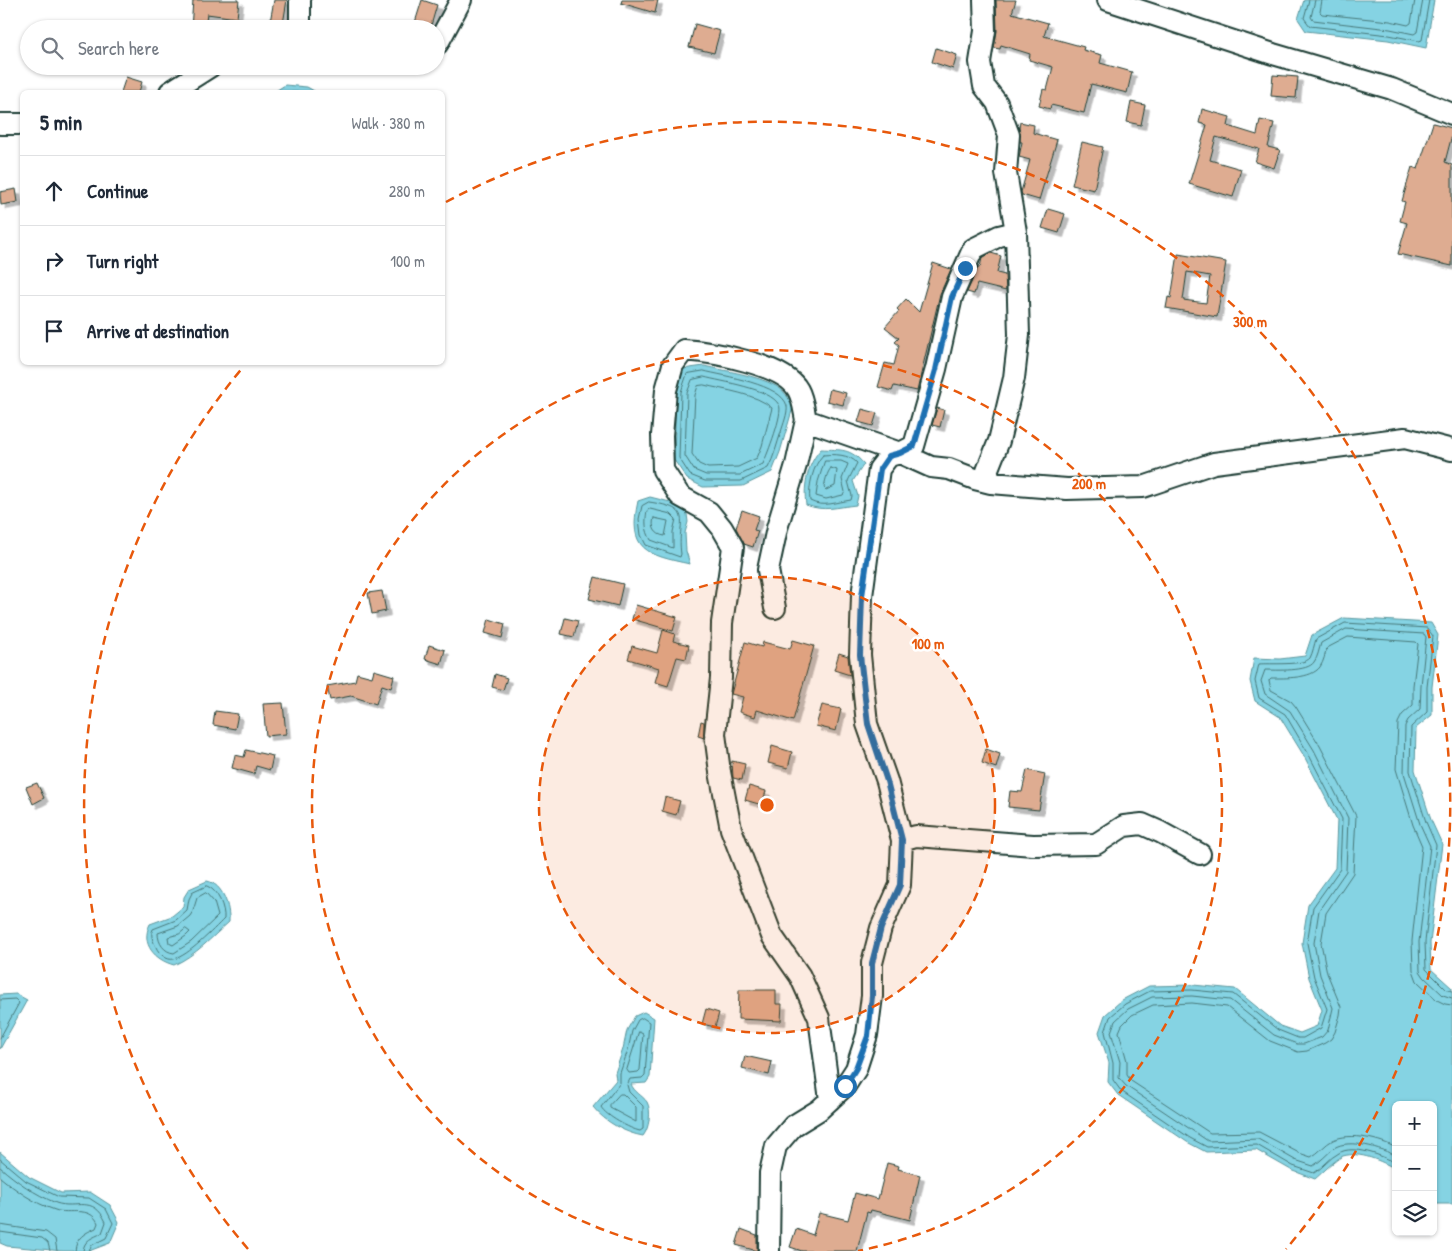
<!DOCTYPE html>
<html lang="en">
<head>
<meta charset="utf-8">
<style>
  body { margin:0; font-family:"Patrick Hand",sans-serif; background:#f6f6f7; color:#1f2937 }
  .controls { position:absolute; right:15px; bottom:15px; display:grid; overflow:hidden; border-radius:8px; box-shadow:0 1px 4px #0004 }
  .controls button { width:45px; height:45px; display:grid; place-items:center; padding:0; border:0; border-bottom:1px solid #e0e1e3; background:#fff; color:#1f2937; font:25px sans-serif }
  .stop { position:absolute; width:15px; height:15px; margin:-11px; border:4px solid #1f6fb2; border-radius:50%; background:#fff }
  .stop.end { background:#1f6fb2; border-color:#fff; box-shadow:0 1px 5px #0008 }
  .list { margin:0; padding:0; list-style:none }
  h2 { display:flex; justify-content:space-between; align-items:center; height:65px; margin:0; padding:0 20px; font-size:21px }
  h2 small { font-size:16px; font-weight:400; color:#747a83 }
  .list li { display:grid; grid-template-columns:32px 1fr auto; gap:15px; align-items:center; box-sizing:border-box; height:70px; padding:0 20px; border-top:1px solid #e0e1e3 }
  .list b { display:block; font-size:19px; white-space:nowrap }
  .list em { font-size:16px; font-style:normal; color:#747a83 }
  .icon { flex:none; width:28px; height:28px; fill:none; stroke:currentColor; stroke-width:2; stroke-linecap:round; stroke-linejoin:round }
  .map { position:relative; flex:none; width:1452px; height:1251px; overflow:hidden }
  .search { position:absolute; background:#fff; box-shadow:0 1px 4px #0004; left:20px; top:20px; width:425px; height:55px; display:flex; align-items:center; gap:12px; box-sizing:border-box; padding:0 18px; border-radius:28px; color:#747a83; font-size:19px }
  .panel { position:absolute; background:#fff; box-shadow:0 1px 4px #0004; left:20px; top:90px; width:425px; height:275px; border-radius:8px }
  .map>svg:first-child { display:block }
</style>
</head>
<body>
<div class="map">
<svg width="1452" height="1251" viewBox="0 0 1452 1251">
  <defs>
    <filter id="shadow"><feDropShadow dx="4.5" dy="4.5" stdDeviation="0" flood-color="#0004"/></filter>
  </defs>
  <rect width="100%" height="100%" fill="#fff"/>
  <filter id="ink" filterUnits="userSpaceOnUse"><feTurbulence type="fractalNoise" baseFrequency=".02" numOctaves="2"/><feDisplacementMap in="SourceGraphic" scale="10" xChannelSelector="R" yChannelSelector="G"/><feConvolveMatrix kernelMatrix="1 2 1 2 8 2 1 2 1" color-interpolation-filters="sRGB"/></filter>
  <g filter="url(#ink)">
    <!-- water -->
    <path fill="#85d3e3" stroke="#5c979d" d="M 1304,0 L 1434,0 L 1426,48 L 1388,40 L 1306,31 L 1298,19 Z
      M 285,85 L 307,87 L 316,92 L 274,92 Z
      M 704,366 C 726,371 756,375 776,386 C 784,390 789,398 793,407 L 780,452 L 772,472 L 743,486 L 703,487 L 687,479 L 674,460 L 676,391 L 683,369 Z
      M 821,449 C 842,450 850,448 864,464 L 853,481 L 858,496 L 856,505 C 837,507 824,512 806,505 C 803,485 808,463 821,449 Z
      M 650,497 L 678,504 L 687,514 L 688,522 L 685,533 L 686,551 L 690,564 C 647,555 627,550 638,501 Z
      M 1344,618 L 1431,623 L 1438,635 L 1432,687 L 1432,715 L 1416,728 L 1415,770 L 1431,820 L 1442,844 L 1430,943 L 1431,969 L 1452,988 L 1452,1204 L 1433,1204 L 1433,1105 L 1396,1105 L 1396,1169 C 1381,1161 1360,1151 1343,1156 C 1336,1159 1322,1173 1315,1179 L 1291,1170 L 1256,1150 L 1206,1152 L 1187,1142 L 1118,1095 L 1108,1082 L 1109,1063 L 1099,1032 L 1105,1015 L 1122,1000 L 1149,986 L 1193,985 L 1235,989 L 1280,1026 L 1300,1033 L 1317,1026 L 1322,1010 L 1309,978 L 1302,943 L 1308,905 L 1335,868 L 1337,820 L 1304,756 L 1280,717 L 1255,701 L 1250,681 L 1254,658 L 1280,659 L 1305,656 L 1312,635 Z
      M 207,881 C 223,884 230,907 229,922 C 211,938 196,955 174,965 C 155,960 140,944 150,924 L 172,916 L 183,907 L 184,897 L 189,889 Z
      M 16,994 L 27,1000 L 0,1049 L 0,995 Z
      M 644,1012 L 654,1018 L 650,1077 L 646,1083 L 631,1084 C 634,1092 642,1095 647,1102 C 652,1111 649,1129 643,1136 C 625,1133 605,1122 593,1107 L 616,1080 L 615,1073 L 623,1049 L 627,1030 L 635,1016 Z
      M 0,1152 L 29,1177 L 61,1193 L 90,1192 L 110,1205 L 119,1222 L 110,1243 L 89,1251 L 63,1251 L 7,1246 L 0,1243 Z"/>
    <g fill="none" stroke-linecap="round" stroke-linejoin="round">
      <!-- shore -->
      <path stroke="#48797a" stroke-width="1" d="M 1309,0 L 1304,18 L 1310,26 L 1389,35 L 1419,41 L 1422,40 L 1429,0
        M 1315,0 L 1311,17 L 1313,20 L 1390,29 L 1414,34 L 1417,32 L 1423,0
        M 1322,0 L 1320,12 L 1322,14 L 1390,21 L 1408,25 L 1411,23 L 1415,0
        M 704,371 C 723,376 782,384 787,406 C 788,413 783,425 781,432 C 777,444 774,457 768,468 L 741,481 L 705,481 L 690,475 L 679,458 L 681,392 L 687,374 Z
        M 704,377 C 722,382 770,388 779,405 C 784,412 767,455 763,464 L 740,475 L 706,475 L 694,470 L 685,456 L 687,393 L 692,380 Z
        M 704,385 C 724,390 757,394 772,408 L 762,446 L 757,458 L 738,467 L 708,468 L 699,464 L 692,454 L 695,395 L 698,386 Z
        M 823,455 C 834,454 849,454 857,463 L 848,481 L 852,496 L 851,500 C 837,502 823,508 810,501 C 808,487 813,465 823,455 Z
        M 825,461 L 841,461 L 848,464 L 842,479 L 845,492 L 843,495 L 826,499 L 816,496 L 818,482 Z
        M 831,468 L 837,470 L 835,486 L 826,490 L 824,488 C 825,482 827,472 831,468 Z
        M 649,502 C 697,509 676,520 681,554 L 680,557 L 646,545 L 641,535 L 639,519 L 642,506 Z
        M 650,509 L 671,514 L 676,519 L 673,532 L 673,548 L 651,540 C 645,530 645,521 647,511 Z
        M 654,518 L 668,521 L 665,536 C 655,535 651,527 654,518 Z
        M 207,886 C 218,890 225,908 224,919 C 213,930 188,956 174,959 C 167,961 159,954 156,947 C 153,941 150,935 153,929 L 176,920 L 187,910 L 189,899 L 192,893 Z
        M 206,893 L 214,902 L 218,916 L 191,942 L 174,953 C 164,952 158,943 158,933 L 178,926 L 190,916 L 193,911 L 197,898 Z
        M 186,929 L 190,932 L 186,936 L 173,945 L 169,943 L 168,937 L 179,934 Z
        M 0,1000 L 15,999 L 19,1003 L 0,1038
        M 643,1018 L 649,1022 L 645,1075 L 642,1078 L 630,1079 L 627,1085 L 629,1092 L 643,1106 L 643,1129 L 640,1131 C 630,1129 606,1116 601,1107 L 620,1083 L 620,1073 L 628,1050 L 632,1031 L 638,1020 Z
        M 639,1032 L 643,1034 L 640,1070 L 638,1072 L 629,1073 L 627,1070 Z
        M 620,1094 L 623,1094 L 636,1107 L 636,1122 L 610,1108 L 610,1105 Z
        M 1396,1148 C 1381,1139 1350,1132 1333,1140 C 1325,1144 1319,1153 1311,1157 L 1299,1153 L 1259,1132 L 1210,1133 L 1131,1081 L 1127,1075 L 1127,1061 L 1119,1032 L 1122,1025 L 1132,1015 L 1153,1005 L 1192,1003 L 1227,1007 L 1270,1041 L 1298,1052 L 1307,1051 L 1325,1043 L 1331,1039 L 1335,1032 L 1340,1015 L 1341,1007 L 1327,973 L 1321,943 L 1326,913 L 1353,873 L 1356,816 L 1320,746 L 1296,707 L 1291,701 L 1271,690 L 1269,680 L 1271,678 C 1285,678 1311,679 1320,667 C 1324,661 1325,654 1327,648 L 1348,637 L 1416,642 L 1418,644 L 1413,686 L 1413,705 L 1402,715 L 1398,723 L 1396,769 L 1413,825 L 1422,846 L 1412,941 L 1413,970 L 1417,981 L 1437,1000 L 1445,1004 L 1452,1005
        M 1396,1156 C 1382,1148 1349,1138 1334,1148 C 1327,1154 1321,1161 1313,1166 L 1295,1160 L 1258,1139 L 1208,1141 L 1126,1086 L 1119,1078 L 1120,1062 L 1111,1032 L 1115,1021 L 1128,1009 L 1152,997 L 1192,996 L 1230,1000 L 1274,1035 L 1297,1044 L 1304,1044 L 1322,1037 L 1328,1030 L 1333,1008 L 1320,975 L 1314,943 L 1319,910 L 1346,871 L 1348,818 L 1314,750 L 1290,711 L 1265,694 L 1261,681 L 1265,670 C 1276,670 1308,672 1314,662 C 1318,657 1319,649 1321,643 L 1346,629 L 1424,634 L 1426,637 L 1421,686 L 1420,709 L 1408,720 L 1405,726 L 1404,773 L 1420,824 L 1430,846 L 1419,942 L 1420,971 L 1424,977 L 1443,995 L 1452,998
        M 0,1159 L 26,1181 L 59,1197 L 89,1198 L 106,1209 L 113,1223 L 106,1238 L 92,1245 L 89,1251
        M 1396,1163 C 1383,1156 1353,1144 1339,1153 C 1329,1158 1323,1168 1314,1173 L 1293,1166 L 1257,1145 L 1207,1147 L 1190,1138 L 1121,1091 L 1113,1080 L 1113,1063 L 1105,1032 L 1110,1017 L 1125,1004 L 1150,991 L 1192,990 L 1233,994 L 1278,1030 L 1298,1038 L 1303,1038 L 1321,1028 L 1327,1009 L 1314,977 L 1307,943 L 1313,907 L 1340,869 L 1342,819 L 1308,753 L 1285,714 L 1259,698 L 1255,681 L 1259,664 C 1269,663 1304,666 1310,658 C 1313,652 1314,645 1316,639 L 1345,623 L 1427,628 L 1433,636 L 1427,687 L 1427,712 L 1411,727 L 1410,771 L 1426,822 L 1436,845 L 1425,942 L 1426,969 L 1447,990 L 1452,991
        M 0,1167 C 17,1182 35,1194 56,1203 C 76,1210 93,1194 106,1222 L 102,1233 C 93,1238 84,1239 83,1251
        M 0,1177 C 17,1191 34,1203 55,1210 C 69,1215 90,1205 98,1223 L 96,1228 C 85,1233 76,1237 75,1251
        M 0,1225 L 46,1232 L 55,1239 L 57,1251
        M 0,1232 L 42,1238 L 48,1243 L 50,1251"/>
    </g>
    <!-- building -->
    <path fill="#deac91" stroke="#1f3d34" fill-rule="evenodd" filter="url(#shadow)" d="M 193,0 L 239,0 L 237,18 L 207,14 L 205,29 L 191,29 Z
      M 274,0 L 287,0 L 283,24 L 270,22 Z
      M 422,0 L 437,5 L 430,29 L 413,29 Z
      M 622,0 L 658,0 L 655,13 L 621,3 Z
      M 996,0 L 1016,0 L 1012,13 L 1048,23 L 1044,36 L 1084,47 L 1083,50 L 1102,55 L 1100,63 L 1132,72 L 1127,93 L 1091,84 L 1084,113 L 1051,105 L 1050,109 L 1039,106 L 1043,89 L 1047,90 L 1053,67 L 1029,60 L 1030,54 L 1001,45 L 1000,49 L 994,48 L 997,31 Z
      M 695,24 L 720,31 L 714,53 L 689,47 Z
      M 936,48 L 957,55 L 953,69 L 932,62 Z
      M 1273,75 L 1298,77 L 1296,98 L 1271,96 Z
      M 126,77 L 142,82 L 139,92 L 121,92 Z
      M 1131,102 L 1145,105 L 1141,125 L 1127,122 Z
      M 1202,109 L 1230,117 L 1228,126 L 1257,135 L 1260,120 L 1274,123 L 1268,147 L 1280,150 L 1274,168 L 1255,162 L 1259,149 L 1216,137 L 1210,160 L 1241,169 L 1233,197 L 1189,184 L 1207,125 L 1199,123 Z
      M 1020,122 L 1034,125 L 1033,133 L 1057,140 L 1039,200 L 1022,195 L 1021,192 L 1030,160 L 1019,157 L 1022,142 L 1020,142 L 1019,128 Z
      M 1433,123 L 1452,128 L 1452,135 L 1445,162 L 1452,165 L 1452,266 L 1398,254 L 1407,223 L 1400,221 L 1405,202 L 1402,201 L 1412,167 L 1418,169 Z
      M 1082,142 L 1103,147 L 1094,190 L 1072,185 Z
      M 16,189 L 18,202 L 1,205 L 0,192 Z
      M 1048,209 L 1065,214 L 1059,233 L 1042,228 Z
      M 991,253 L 1001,256 L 997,273 L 1005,275 L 1006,291 L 977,284 L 974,294 L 967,292 L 978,267 L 980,267 L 982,258 Z
      M 1178,254 L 1226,262 L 1217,317 L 1166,308 L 1168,297 L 1171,298 ZM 1187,272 L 1210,276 L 1206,303 L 1183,300 Z
      M 933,263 L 951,269 L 940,294 L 917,391 L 894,386 L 892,391 L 878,387 L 885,363 L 894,365 L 899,345 L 895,342 L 899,338 L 885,327 L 899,311 L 897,309 L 906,299 L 919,312 Z
      M 830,389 L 846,393 L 843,405 L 827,401 Z
      M 937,408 L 944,410 L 940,427 L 932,425 Z
      M 862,409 L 877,413 L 873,426 L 858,422 Z
      M 742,510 L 759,516 L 754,530 L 758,531 L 753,547 L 744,544 L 736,528 Z
      M 595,577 L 623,584 L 618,606 L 589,599 Z
      M 382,591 L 386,611 L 372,614 L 368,593 Z
      M 636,605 L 677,617 L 673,631 L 632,619 Z
      M 565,618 L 578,621 L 574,637 L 561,634 Z
      M 489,619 L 505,624 L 502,638 L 485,633 Z
      M 663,630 L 675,634 L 673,641 L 689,645 L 686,659 L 677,657 L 668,686 L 655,682 L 659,668 L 628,659 L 632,646 L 657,653 Z
      M 793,640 L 814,646 L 793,721 L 757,710 L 755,717 L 739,712 L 743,697 L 731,694 L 745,642 L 762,647 L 763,642 L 790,649 Z
      M 429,645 L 445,650 L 441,664 L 425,659 Z
      M 839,653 L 848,656 L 850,675 L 834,670 Z
      M 374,670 L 394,676 L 391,688 L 382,685 L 376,704 L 351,696 L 330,700 L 327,686 L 355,681 L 357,673 L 372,677 Z
      M 495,674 L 507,678 L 503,690 L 492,687 Z
      M 283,703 L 286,734 L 266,736 L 263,704 Z
      M 822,705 L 841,709 L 836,731 L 816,726 Z
      M 215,711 L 238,714 L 235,729 L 213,725 Z
      M 701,721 L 704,722 L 704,738 L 698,736 Z
      M 772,746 L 792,752 L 788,768 L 768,763 Z
      M 986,749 L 1000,754 L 996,768 L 982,763 Z
      M 246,750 L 273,756 L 270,770 L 256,766 L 254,774 L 232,768 L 235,755 L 244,757 Z
      M 732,761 L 745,764 L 742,780 L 733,778 Z
      M 1027,770 L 1045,774 L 1039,810 L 1008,807 L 1010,791 L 1022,792 Z
      M 37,783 L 44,798 L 33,804 L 26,787 Z
      M 749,786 L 766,791 L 762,805 L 745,800 Z
      M 665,797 L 680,801 L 676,815 L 662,811 Z
      M 739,990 L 776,990 L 776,1004 L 782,1004 L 781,1021 L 738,1019 Z
      M 706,1009 L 719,1013 L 715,1027 L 702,1024 Z
      M 745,1056 L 772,1062 L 769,1075 L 742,1068 Z
      M 887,1163 L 899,1166 L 898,1169 L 920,1175 L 910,1220 L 871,1210 L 870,1213 L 867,1212 L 857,1251 L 802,1251 L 790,1247 L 796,1229 L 813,1235 L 819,1213 L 848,1220 L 855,1193 L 878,1199 Z
      M 741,1229 L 757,1235 L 757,1251 L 736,1245 Z"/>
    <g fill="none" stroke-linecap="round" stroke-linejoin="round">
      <!-- minor casing -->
      <g stroke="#1f3d34" stroke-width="24">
        <path id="minor" d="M 300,0 L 300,29
          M 984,0 L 985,31 L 980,62 L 984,86 L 997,103 L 1009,135 L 1006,173 L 1016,232 L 1019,335 L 1014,378 L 999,441 L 987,471 L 991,483 L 1067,489 L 1143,487 L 1214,463 L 1405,438 L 1452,450
          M 1108,0 L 1273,54 L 1392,89 L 1452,114
          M 436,43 L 438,43 L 461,0
          M 170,92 L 211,66
          M 0,124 L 22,124
          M 775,608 L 768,570 L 777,528 L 796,465 L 806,420
          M 902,840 L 916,836 L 1033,845 L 1096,844 L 1124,826 L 1142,824 L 1160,832 L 1200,854
          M 830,1100 L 819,1018 L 800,976 L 772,936 L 731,829 L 720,772 L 715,734 L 721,678 L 722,623 L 733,547 L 722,528 L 709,512 L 680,496 L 663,470 L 662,435 L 666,390 L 673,365 L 684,350 C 712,352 784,364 798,390 C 803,399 804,411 806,420 L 900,453 L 931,467 L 949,469 L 975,479 L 991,483
          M 769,1251 L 770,1173 L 776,1146 L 793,1126 L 819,1110 L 845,1086 L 856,1069 L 867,1035 L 872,996 L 872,963 L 881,928 L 900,885 L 902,840 L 887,781 L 867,724 L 860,655 L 862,596 L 879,469 L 889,456 L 900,453 L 914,446 L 936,369 L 952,297 L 973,249 L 999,236 L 1016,232"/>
      </g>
      <!-- minor -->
      <use href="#minor" stroke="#fff" stroke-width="20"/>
    </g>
  </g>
  <g fill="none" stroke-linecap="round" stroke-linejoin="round" filter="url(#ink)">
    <!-- route -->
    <path stroke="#1f6fb2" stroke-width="6" d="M 845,1086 L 856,1068 L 868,1036 L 872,996 L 872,963 L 881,928 L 900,885 L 902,840 L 887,781 L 868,724 L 860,655 L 862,596 L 880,469 L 889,456 L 900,453 L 914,446 L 936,370 L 952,297 L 965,268"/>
  </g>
  <!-- distance rings -->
  <circle cx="767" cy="805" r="228" fill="#e8590c" fill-opacity=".12"/>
  <g fill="none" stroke="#e8590c" stroke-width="2.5" stroke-dasharray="9 6">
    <circle cx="767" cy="805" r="228"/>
    <path d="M676 1251A455 455 0 1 1 858 1251"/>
    <path d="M248 1249A683 683 0 0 1 244 366M446 202A683 683 0 0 1 1286 1249"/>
  </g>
  <circle cx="767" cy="805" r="8" fill="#e8590c" stroke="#fff" stroke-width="2.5"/>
  <g font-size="15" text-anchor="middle" font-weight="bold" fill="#e8590c" stroke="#fff" stroke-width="5" stroke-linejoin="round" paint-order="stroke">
    <text x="1250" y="327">300 m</text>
    <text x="1089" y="489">200 m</text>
    <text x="928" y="649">100 m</text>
  </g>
</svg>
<div class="controls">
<button>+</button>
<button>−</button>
<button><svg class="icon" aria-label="layers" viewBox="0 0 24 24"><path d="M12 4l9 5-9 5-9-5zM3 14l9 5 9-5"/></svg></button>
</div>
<div class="stop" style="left:845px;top:1086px"></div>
<div class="stop end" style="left:965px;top:268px"></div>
<div class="search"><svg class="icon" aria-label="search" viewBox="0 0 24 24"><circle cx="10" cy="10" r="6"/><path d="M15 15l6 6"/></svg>Search here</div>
<section class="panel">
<h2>5 min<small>Walk · 380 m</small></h2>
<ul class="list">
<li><svg class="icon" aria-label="ahead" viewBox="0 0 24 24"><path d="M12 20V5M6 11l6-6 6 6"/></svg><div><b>Continue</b></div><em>280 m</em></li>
<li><svg class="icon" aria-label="right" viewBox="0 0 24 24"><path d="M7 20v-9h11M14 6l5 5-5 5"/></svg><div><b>Turn right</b></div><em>100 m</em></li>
<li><svg class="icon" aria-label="arrive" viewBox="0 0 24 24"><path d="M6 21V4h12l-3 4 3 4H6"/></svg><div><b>Arrive at destination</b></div></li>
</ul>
</section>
</div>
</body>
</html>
